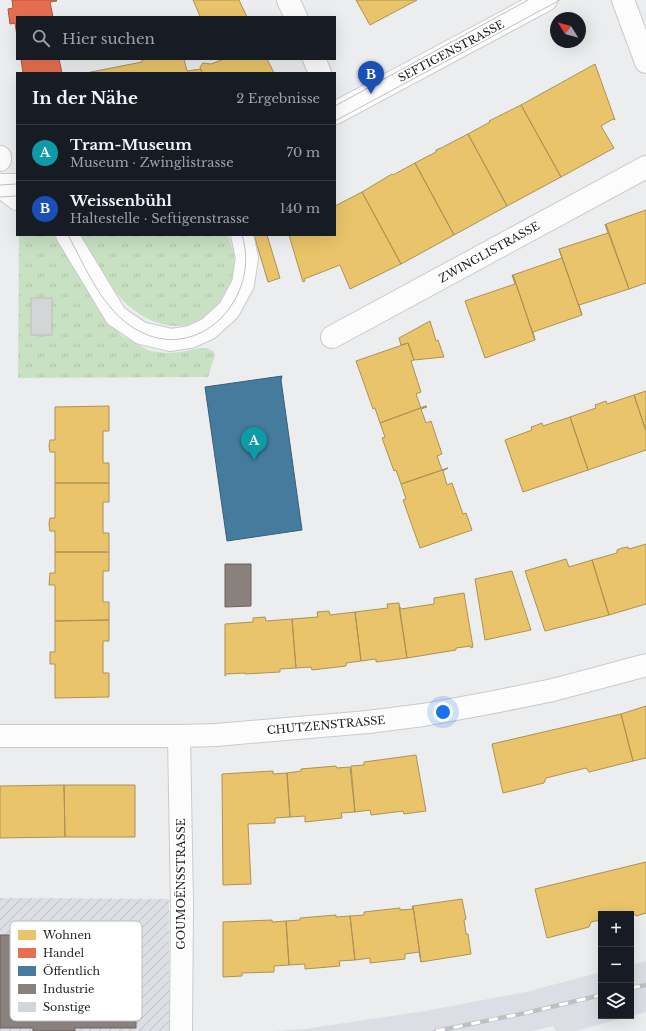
<!DOCTYPE html>
<html lang="de">
<head>
<meta charset="utf-8">
<style>
  body { margin:0; font-family:"Libre Baskerville",serif; background:#20242c; color:#f1f3f6 }
  .controls { position:absolute; right:12px; bottom:12px; display:grid; overflow:hidden; border-radius:0px; box-shadow:0 4px 16px #0002 }
  .controls button { width:36px; height:36px; display:grid; place-items:center; padding:0; border:0; border-bottom:1px solid #363941; background:#171b24; color:#f1f3f6; font:20px sans-serif }
  .compass { position:absolute; left:550px; top:12px; width:36px; height:36px; border-radius:50%; background:#171b24; box-shadow:0 4px 16px #0002; rotate:307deg }
  .you { position:absolute; left:443px; top:712px; width:14px; height:14px; margin:-10px; border:3px solid #fff; border-radius:50%; background:#1a73e8; box-shadow:0 0 0 6px #1a73e833 }
  .badge { display:grid; place-items:center; width:26px; height:26px; border-radius:50%; background:#666667; color:#fff; font-size:13px; font-weight:700 }
  .pin { position:absolute; translate:-50% -33px; filter:drop-shadow(0 1px 2px #0008) }
  .pin::after { content:''; position:absolute; top:21px; width:14px; height:12px; background:inherit; clip-path:polygon(0 0,100% 0,50% 100%) }
  .list { margin:0; padding:0; list-style:none }
  h2 { display:flex; justify-content:space-between; align-items:center; height:52px; margin:0; padding:0 16px; font-size:17px }
  h2 small { font-size:13px; font-weight:400; color:#9ea1a6 }
  .list li { display:grid; grid-template-columns:26px 1fr auto; gap:12px; align-items:center; box-sizing:border-box; height:56px; padding:0 16px; border-top:1px solid #363941 }
  .list b { display:block; font-size:15px; white-space:nowrap }
  .list p { margin:0; font-size:13px; white-space:nowrap; color:#9ea1a6 }
  .list em { font-size:13px; font-style:normal; color:#9ea1a6 }
  .icon { flex:none; width:22px; height:22px; fill:none; stroke:currentColor; stroke-width:2; stroke-linecap:round; stroke-linejoin:round }
  .map { position:relative; flex:none; width:646px; height:1031px; overflow:hidden }
  .search { position:absolute; background:#171b24; box-shadow:0 4px 16px #0002; left:16px; top:16px; width:320px; height:44px; display:flex; align-items:center; gap:10px; box-sizing:border-box; padding:0 14px; border-radius:0px; color:#9ea1a6; font-size:15px }
  .panel { position:absolute; background:#171b24; box-shadow:0 4px 16px #0002; left:16px; top:72px; width:320px; height:164px; border-radius:0px }
  .map>svg:first-child { display:block }
</style>
</head>
<body>
<div class="map">
<svg width="646" height="1031" viewBox="0 0 646 1031">
  <defs>
    <pattern id="industrial-furrows" width="10" height="10" patternUnits="userSpaceOnUse"><rect width="10" height="10" fill="#dbdee4"/><path d="M-1 1l2-2M0 10L10 0M9 11l2-2" fill="none" stroke="#bcbec3"/></pattern>
    <pattern id="grass-tufts" width="24" height="20" patternUnits="userSpaceOnUse"><rect width="24" height="20" fill="#c9e1c3"/><path d="M3 7l-1-3M5 7V3M7 7l1-3M15 17l-1-3M17 17v-4M19 17l1-3" fill="none" stroke="#acc1a7"/></pattern>
  </defs>
  <rect width="100%" height="100%" fill="#ecedee"/>
  <!-- built -->
  <path fill="#dbdee4" d="M 646,961 L 646,1012 L 575,1031 L 556,1031 L 553,1026 L 531,1031 L 273,1031 L 305,1029 L 425,1011 L 526,992 L 601,972 L 601,1016 L 631,1016 L 631,965 Z"/>
  <!-- industrial -->
  <path fill="url(#industrial-furrows)" d="M 0,898 L 169,899 L 169,1031 L 0,1031 Z"/>
  <!-- grass -->
  <path fill="url(#grass-tufts)" d="M 19,235 L 53,235 L 65,252 L 88,292 L 102,316 L 122,336 L 150,351 L 167,353 L 181,352 L 199,348 L 207,348 L 213,351 L 215,355 L 208,377 L 18,378 Z
    M 80,235 L 228,235 C 231,244 235,255 235,265 C 235,283 228,296 216,308 C 212,311 208,316 204,318 C 184,332 157,326 138,313 C 110,294 97,263 80,235 Z"/>
  <!-- homes -->
  <path fill="#e9c46a" stroke="#ac9254" d="M 193,0 L 239,0 L 247,17 L 199,17 L 200,16 Z
    M 356,0 L 417,0 L 370,25 Z
    M 142,59 L 184,59 L 187,71 L 201,69 L 202,73 L 86,73 L 142,62 Z
    M 224,59 L 267,59 L 274,73 L 202,73 L 200,67 L 203,63 L 211,64 Z
    M 595,64 L 615,120 L 613,119 L 601,126 L 614,148 L 561,177 L 521,105 Z
    M 521,105 L 561,177 L 507,206 L 468,134 L 490,122 L 489,121 Z
    M 468,134 L 507,206 L 454,235 L 415,163 L 436,152 L 436,150 L 441,148 Z
    M 415,163 L 454,235 L 401,264 L 362,192 L 392,174 L 393,175 Z
    M 362,192 L 401,264 L 350,289 L 340,265 L 304,279 L 305,281 L 303,282 L 289,235 L 335,235 L 335,206 Z
    M 646,210 L 646,283 L 629,289 L 606,224 Z
    M 605,224 L 629,289 L 579,305 L 582,315 L 559,249 L 608,233 Z
    M 254,235 L 267,235 L 280,278 L 268,282 Z
    M 559,249 L 582,315 L 533,332 L 535,340 L 513,275 L 562,258 Z
    M 512,275 L 513,275 L 535,340 L 485,358 L 465,301 L 515,284 Z
    M 430,321 L 436,341 L 438,340 L 444,357 L 414,360 L 408,343 L 401,345 L 399,338 Z
    M 408,343 L 414,360 L 411,361 L 421,392 L 416,394 L 421,408 L 426,406 L 380,423 L 375,408 L 373,409 L 356,361 Z
    M 646,391 L 646,431 L 634,395 Z
    M 634,395 L 646,431 L 646,450 L 588,470 L 570,417 L 596,408 L 595,405 L 606,401 L 607,404 Z
    M 109,406 L 109,431 L 103,431 L 103,463 L 109,463 L 109,483 L 55,483 L 55,452 L 50,452 L 49,446 L 50,440 L 55,440 L 55,407 Z
    M 426,406 L 427,407 L 421,409 L 426,423 L 431,421 L 442,454 L 437,456 L 442,470 L 448,468 L 401,484 L 396,470 L 394,471 L 382,438 L 385,437 L 380,423 Z
    M 570,417 L 588,470 L 523,492 L 505,440 L 532,430 L 531,427 L 537,425 L 542,423 L 543,426 Z
    M 448,468 L 443,471 L 447,485 L 452,483 L 463,514 L 466,513 L 472,530 L 420,548 L 403,500 L 406,499 L 401,484 Z
    M 55,483 L 109,483 L 109,502 L 103,502 L 103,533 L 109,533 L 109,552 L 55,552 L 55,531 L 50,531 L 49,524 L 50,518 L 55,518 Z
    M 646,544 L 646,604 L 609,615 L 592,560 L 617,553 L 617,550 L 622,548 L 628,547 L 629,549 Z
    M 55,552 L 109,552 L 109,571 L 103,571 L 103,602 L 109,602 L 109,620 L 55,621 L 55,585 L 49,585 L 50,573 L 55,573 Z
    M 566,559 L 569,567 L 592,560 L 609,615 L 545,631 L 525,571 Z
    M 512,571 L 531,630 L 485,640 L 475,579 Z
    M 464,593 L 473,647 L 471,648 L 471,646 L 456,648 L 456,650 L 407,658 L 399,607 L 400,607 L 401,609 L 434,604 L 434,598 Z
    M 399,603 L 407,658 L 376,662 L 376,659 L 361,661 L 355,612 L 388,608 L 387,604 Z
    M 329,611 L 330,615 L 355,612 L 361,661 L 346,663 L 346,666 L 312,670 L 311,667 L 296,668 L 292,619 L 318,617 L 317,612 Z
    M 265,617 L 266,621 L 292,619 L 296,668 L 280,669 L 280,672 L 245,674 L 245,673 L 226,674 L 225,676 L 225,624 L 253,622 L 253,618 Z
    M 109,620 L 109,641 L 103,641 L 103,673 L 109,673 L 109,697 L 55,698 L 55,664 L 50,664 L 50,652 L 55,652 L 55,621 Z
    M 646,706 L 646,758 L 633,761 L 621,714 Z
    M 621,714 L 633,761 L 589,772 L 586,768 L 546,778 L 544,783 L 503,793 L 492,744 Z
    M 416,755 L 426,811 L 404,814 L 403,811 L 371,815 L 370,810 L 355,812 L 351,766 L 364,765 L 364,762 Z
    M 336,766 L 337,768 L 350,767 L 355,812 L 341,813 L 342,818 L 305,822 L 305,816 L 290,817 L 287,773 L 301,771 L 301,769 Z
    M 273,771 L 273,774 L 287,773 L 290,817 L 275,818 L 275,823 L 248,824 L 251,884 L 223,885 L 222,774 Z
    M 64,785 L 65,837 L 0,838 L 0,786 Z
    M 64,785 L 135,785 L 135,837 L 65,837 Z
    M 646,862 L 646,913 L 636,916 L 632,912 L 626,914 L 601,914 L 601,920 L 591,922 L 589,927 L 547,938 L 535,889 Z
    M 462,899 L 466,919 L 464,920 L 466,934 L 468,934 L 471,954 L 421,962 L 413,906 Z
    M 412,906 L 413,906 L 421,962 L 419,952 L 405,954 L 405,959 L 370,963 L 370,958 L 355,960 L 350,916 L 364,915 L 364,912 L 400,908 L 400,910 L 413,909 Z
    M 336,915 L 336,917 L 350,916 L 355,960 L 339,961 L 340,966 L 305,969 L 305,964 L 289,965 L 286,921 L 300,920 L 300,918 Z
    M 272,920 L 272,922 L 286,921 L 289,965 L 274,966 L 274,972 L 242,973 L 242,976 L 223,977 L 223,922 Z"/>
  <!-- shops -->
  <path fill="#e76f51" stroke="#ab5742" d="M 12,0 L 56,0 L 57,1 L 50,2 L 53,17 L 17,17 L 17,36 L 15,23 L 10,24 L 8,9 L 13,8 Z
    M 21,59 L 59,59 L 62,73 L 23,73 Z"/>
  <!-- public -->
  <path fill="#457b9d" stroke="#395f77" d="M 282,376 L 281,380 L 302,530 L 227,541 L 205,387 Z"/>
  <!-- industry -->
  <path fill="#8a817c" stroke="#6a6360" d="M 225,564 L 251,564 L 251,606 L 225,607 Z
    M 0,935 L 136,935 L 136,1028 L 75,1028 L 75,1031 L 33,1031 L 33,1028 L 0,1028 Z"/>
  <!-- building -->
  <path fill="#d4d5d6" stroke="#bcbdbe" d="M 31,298 L 52,298 L 52,335 L 31,335 Z"/>
  <g fill="none" stroke-linecap="round" stroke-linejoin="round">
    <!-- minor casing -->
    <g stroke="#c9cacb" stroke-width="24">
      <path id="minor" d="M 288,0 L 296,17
        M 623,0 L 646,62
        M 314,59 L 320,73
        M 0,157 L 0,160
        M 0,186 L 17,199
        M 67,235 L 116,316 L 141,333 L 171,340 L 190,337 L 208,329 L 229,310 L 243,284 L 247,258 L 242,235
        M 332,337 L 646,167
        M 0,736 L 179,736 L 216,735 L 368,722 L 423,715 L 489,703 L 553,690 L 646,665
        M 179,736 L 182,905 L 181,1031"/>
    </g>
    <!-- major casing -->
    <g stroke="#c9cacb" stroke-width="24">
      <path id="major" d="M 335,113 L 546,0
        M 0,185 L 17,185"/>
    </g>
    <!-- minor -->
    <use href="#minor" stroke="#fcfcfc" stroke-width="22"/>
    <!-- major -->
    <use href="#major" stroke="#fcfcfc" stroke-width="22"/>
    <!-- tram -->
    <path stroke="#c0c0c0" stroke-width="1" d="M 335,106 L 528,0
      M 335,121 L 560,0
      M 0,185 L 17,184
      M 0,197 L 17,196
      M 68,235 C 86,268 102,310 137,330 C 199,365 262,297 242,235"/>
    <!-- rail casing -->
    <g stroke="#c0c0c0" stroke-width="4.5">
      <path id="rail" d="M 631,988 L 646,985
        M 436,1031 L 530,1012 L 601,995"/>
    </g>
    <!-- rail -->
    <use href="#rail" stroke="#fff" stroke-width="3" stroke-dasharray="9" stroke-linecap="butt"/>
  </g>
  <g text-anchor="middle" stroke-width="4" stroke-linejoin="round" paint-order="stroke">
    <!-- street labels -->
    <g font-size="11" fill="#1e1e1f" stroke="#fff">
      <text transform="translate(451 51) rotate(-28)" y="4">SEFTIGENSTRASSE</text>
      <text transform="translate(489 252) rotate(-29)" y="4">ZWINGLISTRASSE</text>
      <text transform="translate(326 725) rotate(-5)" y="4">CHUTZENSTRASSE</text>
      <text transform="translate(181 884) rotate(-90)" y="4">GOUMOËNSSTRASSE</text>
    </g>
  </g>
  <!-- legend -->
  <rect x="10" y="921" width="132" height="100" rx="6" fill="#fff" stroke="#bcbcbc" stroke-width="1"/>
  <rect x="18" y="930" width="18" height="10" fill="#e9c46a"/>
  <rect x="18" y="948" width="18" height="10" fill="#e76f51"/>
  <rect x="18" y="966" width="18" height="10" fill="#457b9d"/>
  <rect x="18" y="984" width="18" height="10" fill="#8a817c"/>
  <rect x="18" y="1002" width="18" height="10" fill="#d4d5d6"/>
  <g font-size="11" fill="#1e1e1f">
    <text x="43" y="939">Wohnen</text>
    <text x="43" y="957">Handel</text>
    <text x="43" y="975">Öffentlich</text>
    <text x="43" y="993">Industrie</text>
    <text x="43" y="1011">Sonstige</text>
  </g>
</svg>
<div class="controls">
<button>+</button>
<button>−</button>
<button><svg class="icon" aria-label="layers" viewBox="0 0 24 24"><path d="M12 4l9 5-9 5-9-5zM3 14l9 5 9-5"/></svg></button>
</div>
<svg class="compass" viewBox="-18 -18 36 36"><path d="M0-13l5 13h-10z" fill="#e53935"/><path d="M0 13l5-13h-10z" fill="#9ea1a6"/></svg>
<div class="you"></div>
<div class="pin badge" style="left:254px;top:460px;background:#0f9aa8">A</div>
<div class="pin badge" style="left:371px;top:94px;background:#1a4fb4">B</div>
<div class="search"><svg class="icon" aria-label="search" viewBox="0 0 24 24"><circle cx="10" cy="10" r="6"/><path d="M15 15l6 6"/></svg>Hier suchen</div>
<section class="panel">
<h2>In der Nähe<small>2 Ergebnisse</small></h2>
<ul class="list">
<li><span class="badge" style="background:#0f9aa8">A</span><div><b>Tram-Museum</b><p>Museum · Zwinglistrasse</p></div><em>70 m</em></li>
<li><span class="badge" style="background:#1a4fb4">B</span><div><b>Weissenbühl</b><p>Haltestelle · Seftigenstrasse</p></div><em>140 m</em></li>
</ul>
</section>
</div>
</body>
</html>
